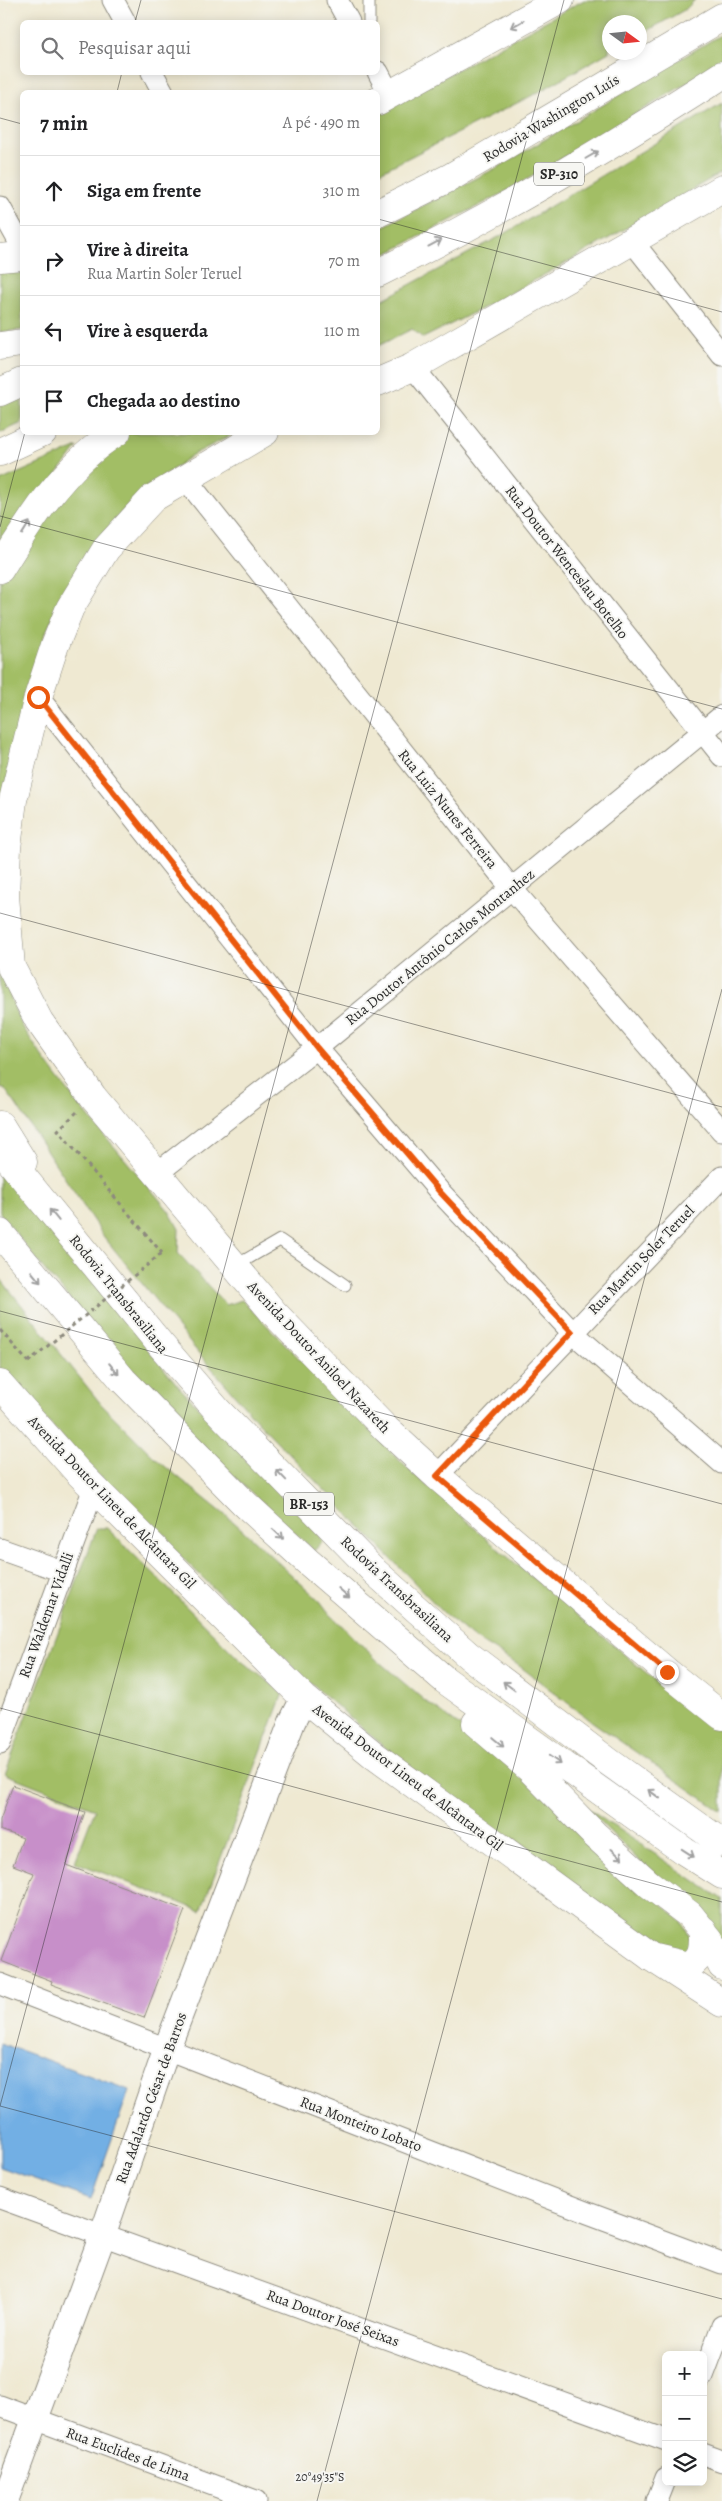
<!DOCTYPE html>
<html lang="pt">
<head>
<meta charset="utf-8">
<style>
  body { margin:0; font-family:Alegreya,serif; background:#f2f2f2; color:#202124 }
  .controls { position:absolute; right:15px; bottom:15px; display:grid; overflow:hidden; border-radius:8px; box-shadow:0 2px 12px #0003 }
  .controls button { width:45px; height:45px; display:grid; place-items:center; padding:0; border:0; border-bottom:1px solid #e0e0e0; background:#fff; color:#202124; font:25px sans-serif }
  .compass { position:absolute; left:602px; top:15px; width:45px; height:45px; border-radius:50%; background:#fff; box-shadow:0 2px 12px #0003; rotate:105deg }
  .stop { position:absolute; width:15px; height:15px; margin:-11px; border:4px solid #ea580c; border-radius:50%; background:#fff }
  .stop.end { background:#ea580c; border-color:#fff; box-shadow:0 1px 5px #0008 }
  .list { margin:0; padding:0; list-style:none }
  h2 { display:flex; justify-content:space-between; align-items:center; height:65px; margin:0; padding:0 20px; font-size:21px }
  h2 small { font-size:16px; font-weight:400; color:#757577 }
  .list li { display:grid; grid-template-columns:32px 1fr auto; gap:15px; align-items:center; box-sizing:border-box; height:70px; padding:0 20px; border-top:1px solid #e0e0e0 }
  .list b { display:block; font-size:19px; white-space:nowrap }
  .list p { margin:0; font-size:16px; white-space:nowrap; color:#757577 }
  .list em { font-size:16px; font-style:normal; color:#757577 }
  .icon { flex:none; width:28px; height:28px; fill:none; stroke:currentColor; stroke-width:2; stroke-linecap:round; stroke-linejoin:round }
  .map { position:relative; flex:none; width:722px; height:2501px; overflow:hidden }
  .search { position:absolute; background:#fff; box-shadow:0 2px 12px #0003; left:20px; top:20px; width:360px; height:55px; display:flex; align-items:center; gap:12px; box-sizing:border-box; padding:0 18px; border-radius:8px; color:#757577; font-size:19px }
  .panel { position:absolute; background:#fff; box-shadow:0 2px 12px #0003; left:20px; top:90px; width:360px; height:345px; border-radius:8px }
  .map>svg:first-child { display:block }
</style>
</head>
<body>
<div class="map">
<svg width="722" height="2501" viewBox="0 0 722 2501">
  <rect width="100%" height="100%" fill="#f6f6f2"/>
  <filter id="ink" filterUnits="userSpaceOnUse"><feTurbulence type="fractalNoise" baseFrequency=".02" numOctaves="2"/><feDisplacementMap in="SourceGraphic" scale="10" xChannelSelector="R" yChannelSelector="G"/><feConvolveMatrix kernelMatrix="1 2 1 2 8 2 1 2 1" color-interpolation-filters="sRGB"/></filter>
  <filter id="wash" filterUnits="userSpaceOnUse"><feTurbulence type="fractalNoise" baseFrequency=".0096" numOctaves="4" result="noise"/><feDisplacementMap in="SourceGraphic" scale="20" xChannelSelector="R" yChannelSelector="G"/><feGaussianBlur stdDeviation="1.12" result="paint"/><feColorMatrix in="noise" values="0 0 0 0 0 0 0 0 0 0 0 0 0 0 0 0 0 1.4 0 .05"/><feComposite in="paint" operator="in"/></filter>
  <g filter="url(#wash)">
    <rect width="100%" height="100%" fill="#efe9d2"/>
    <!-- green -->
    <path fill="#a2be65" stroke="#667448" d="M 584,0 L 695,0 L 686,9 L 640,35 L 640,22 L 610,22 L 609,52 L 535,94 L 378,173 L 378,113 Z
      M 722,34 L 722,62 L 511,189 L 378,258 L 378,229 L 502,165 Z
      M 722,103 L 722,172 C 624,230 526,288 423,338 L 412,329 L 378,346 L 378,302 L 506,233 Z
      M 22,265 L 22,330 L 0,332 L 0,267 Z
      M 22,396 L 22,423 L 0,433 L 0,406 Z
      M 127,433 L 236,433 L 192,455 L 133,499 L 94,544 L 66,587 L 44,637 L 0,819 L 0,581 L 36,522 Z
      M 78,447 L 0,549 L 0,481 Z
      M 0,955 C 3,975 13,1009 23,1027 C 63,1092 120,1152 169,1211 L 179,1229 L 178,1253 L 226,1305 L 242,1300 L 405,1466 L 496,1547 L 674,1696 L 722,1732 L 722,1812 L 594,1723 L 518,1665 L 473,1637 L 445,1614 L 258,1422 L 196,1350 L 104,1237 L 15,1103 L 4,1088 L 0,1088 Z
      M 0,1170 L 180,1388 L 320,1536 L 323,1541 L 314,1551 L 176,1422 L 43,1268 L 0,1213 Z
      M 0,1278 L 101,1404 L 156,1459 L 235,1523 L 320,1601 L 329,1613 L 377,1660 L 425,1701 L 498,1753 L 682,1922 L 695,1946 L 675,1961 L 396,1757 L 308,1681 L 95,1472 L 0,1370 Z
      M 97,1528 L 107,1528 L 240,1660 L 283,1693 L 201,1911 L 75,1862 L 95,1809 L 5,1774 Z
      M 585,1807 L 722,1899 L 722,1943 Z"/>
    <!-- water -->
    <path fill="#72afe4" stroke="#4e6d88" d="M 0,2043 L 129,2090 L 91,2199 L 0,2167 Z"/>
    <g id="blocks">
      <!-- building -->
      <path fill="#c78fc9" d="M 13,1785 L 85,1812 L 66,1865 L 185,1910 L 144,2018 L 51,1984 L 52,1981 L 1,1961 L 34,1873 L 13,1865 L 23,1838 L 0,1830 L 0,1820 Z"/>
    </g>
  </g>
  <g filter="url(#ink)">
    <use href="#blocks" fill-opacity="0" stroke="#8d8a7e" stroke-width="1"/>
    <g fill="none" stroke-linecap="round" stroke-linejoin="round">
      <!-- service casing -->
      <g stroke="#8d8a7e" stroke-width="13">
        <path id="service" d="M 369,22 L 369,0
          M 235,1266 L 280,1240 L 345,1285"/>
      </g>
      <!-- minor casing -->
      <g stroke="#8d8a7e" stroke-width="23">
        <path id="minor" d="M 113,0 L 125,22
          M 337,0 L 349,22
          M 152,72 L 163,92
          M 378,72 L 390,95
          M 0,207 L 22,247
          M 632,241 L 722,355
          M 413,367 L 722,756
          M 185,478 L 512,889 L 722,1131
          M 38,697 L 317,1048 L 440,1192 L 572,1332 L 722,1463
          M 156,1174 L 317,1048 L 722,716
          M 437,1476 L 722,1177
          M 0,1549 L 62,1571
          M 0,1743 L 94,1488
          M 0,1984 L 588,2213 L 722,2263
          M 0,2198 L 666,2440
          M 703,2376 L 722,2326
          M 0,2406 L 256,2501
          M 703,2454 L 722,2461
          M 657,2501 L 666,2478"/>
      </g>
      <!-- tertiary casing -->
      <g stroke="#8d8a7e" stroke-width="28">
        <path id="tertiary" d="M 5,2501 L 103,2234 L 167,2048 L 292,1722 L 304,1698"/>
      </g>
      <!-- secondary casing -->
      <g stroke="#8d8a7e" stroke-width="29">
        <path id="secondary" d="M 378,101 L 560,0
          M 0,258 L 22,256
          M 378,382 L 413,367 L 722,189
          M 265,432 L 153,498 L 106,549 L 70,608 L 55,645 L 38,697 L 13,800 L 7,848 L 5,896 L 11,967 L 39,1021 L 93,1097 L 274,1313 L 386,1429 L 437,1476 L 667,1672 L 722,1716
          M 0,1384 L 77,1471 L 304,1698 L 375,1756 L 651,1957 L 722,2003"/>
      </g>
      <!-- motorway casing -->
      <g stroke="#8d8a7e" stroke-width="29">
        <path id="motorway" d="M 378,213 L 451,177 L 722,17
          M 378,273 C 496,215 611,147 722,75
          M 0,346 L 22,343
          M 0,392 L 22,382
          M 0,452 L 43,432
          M 0,569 C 31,519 65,464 117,432
          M 0,1125 L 23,1162
          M 0,1149 L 160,1344 L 217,1410 L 375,1572 L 468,1655 L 609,1762 L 722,1843
          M 0,1233 L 123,1380 L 244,1503 L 307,1561 L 445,1680 L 684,1851 L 722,1875
          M 476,1723 L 529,1768 L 594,1834 L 649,1884 L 690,1915 L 710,1940 L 722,1966
          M 651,1957 L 689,1966 C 704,1956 703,1947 703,1930"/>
      </g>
      <!-- path -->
      <path stroke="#8d8a7e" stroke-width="3" stroke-dasharray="4 4" stroke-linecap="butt" d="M 77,1112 L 58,1130 L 162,1253
        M 0,1330 L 28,1362"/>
      <!-- service -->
      <use href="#service" stroke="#fff" stroke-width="11"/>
      <!-- minor -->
      <use href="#minor" stroke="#fff" stroke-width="21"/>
      <!-- tertiary -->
      <use href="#tertiary" stroke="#fff" stroke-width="26"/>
      <!-- secondary -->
      <use href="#secondary" stroke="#fff" stroke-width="28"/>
      <!-- motorway -->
      <use href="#motorway" stroke="#fff" stroke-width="28"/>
      <!-- path-bridge -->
      <path stroke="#8d8a7e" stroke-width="3" stroke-dasharray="4 4" stroke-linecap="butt" d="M 28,1362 L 162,1253"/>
    </g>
    <!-- one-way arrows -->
    <defs><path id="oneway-shaft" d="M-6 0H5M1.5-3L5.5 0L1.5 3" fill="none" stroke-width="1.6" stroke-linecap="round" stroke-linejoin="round" transform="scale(1.25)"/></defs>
    <g stroke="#a0a0a0">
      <use href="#oneway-shaft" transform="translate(517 24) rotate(151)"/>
      <use href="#oneway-shaft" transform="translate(592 155) rotate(-30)"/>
      <use href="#oneway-shaft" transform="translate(435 243) rotate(-28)"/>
      <use href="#oneway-shaft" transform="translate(26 528) rotate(-58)"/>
      <use href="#oneway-shaft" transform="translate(54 1215) rotate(-129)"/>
      <use href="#oneway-shaft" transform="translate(36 1277) rotate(50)"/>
      <use href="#oneway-shaft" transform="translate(114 1369) rotate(50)"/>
      <use href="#oneway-shaft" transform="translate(281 1475) rotate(-134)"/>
      <use href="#oneway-shaft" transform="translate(278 1534) rotate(43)"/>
      <use href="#oneway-shaft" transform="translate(344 1593) rotate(41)"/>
      <use href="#oneway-shaft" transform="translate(509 1686) rotate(-143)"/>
      <use href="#oneway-shaft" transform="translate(498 1742) rotate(40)"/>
      <use href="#oneway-shaft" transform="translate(555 1760) rotate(35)"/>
      <use href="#oneway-shaft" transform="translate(654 1794) rotate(-144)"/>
      <use href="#oneway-shaft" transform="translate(688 1853) rotate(33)"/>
      <use href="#oneway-shaft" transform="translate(617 1854) rotate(42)"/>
    </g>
  </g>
  <g fill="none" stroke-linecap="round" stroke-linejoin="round" filter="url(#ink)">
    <!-- route -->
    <path stroke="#ea580c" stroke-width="6" d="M 38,697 L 317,1048 L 440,1192 L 572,1332 L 437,1476 L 667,1672"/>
  </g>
  <!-- ticks -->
  <path fill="none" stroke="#2b2b2b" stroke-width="1" stroke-opacity="0.45" d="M 135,22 L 141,0M 117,92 L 122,72M 0,118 L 22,124M 378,219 L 722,312M 0,516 L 722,709M 0,527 L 25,432M 0,913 L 722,1107M 0,1311 L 722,1504M 0,1708 L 722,1902M 0,2106 L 722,2299M 0,2106 L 564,0M 317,2501 L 722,989"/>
  <g text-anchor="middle" stroke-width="4" stroke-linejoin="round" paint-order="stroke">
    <!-- shield labels -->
    <g fill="#f6f6f2" stroke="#686867" stroke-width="1">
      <rect x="534" y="162.5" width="50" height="23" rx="4"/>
      <rect x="284" y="1492.5" width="50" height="23" rx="4"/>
    </g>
    <g font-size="14" font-weight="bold" fill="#2b2b2b">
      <text x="559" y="179">SP-310</text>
      <text x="309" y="1509">BR-153</text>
    </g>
    <!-- street labels -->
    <g font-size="15" fill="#2b2b2b" stroke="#f6f6f2">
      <text transform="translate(551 118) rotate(-31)" y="5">Rodovia Washington Luís</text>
      <text transform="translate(567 562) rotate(52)" y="5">Rua Doutor Wenceslau Botelho</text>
      <text transform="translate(448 809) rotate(51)" y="5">Rua Luiz Nunes Ferreira</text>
      <text transform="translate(440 947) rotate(-39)" y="5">Rua Doutor Antônio Carlos Montanhez</text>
      <text transform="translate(641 1260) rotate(-46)" y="5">Rua Martin Soler Teruel</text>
      <text transform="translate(119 1294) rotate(51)" y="5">Rodovia Transbrasiliana</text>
      <text transform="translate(319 1357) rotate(47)" y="5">Avenida Doutor Aniloel Nazareth</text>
      <text transform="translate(112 1502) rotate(46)" y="5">Avenida Doutor Lineu de Alcântara Gil</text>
      <text transform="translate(397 1589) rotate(43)" y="5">Rodovia Transbrasiliana</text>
      <text transform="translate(46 1615) rotate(-70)" y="5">Rua Waldemar Vidalli</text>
      <text transform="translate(408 1777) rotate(37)" y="5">Avenida Doutor Lineu de Alcântara Gil</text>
      <text transform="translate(151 2098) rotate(-70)" y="5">Rua Adalardo César de Barros</text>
      <text transform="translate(361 2124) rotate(21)" y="5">Rua Monteiro Lobato</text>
      <text transform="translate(333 2318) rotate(20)" y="5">Rua Doutor José Seixas</text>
      <text transform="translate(128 2454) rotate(20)" y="5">Rua Euclides de Lima</text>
    </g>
  </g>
  <g font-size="12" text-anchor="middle" fill="#2b2b2b" stroke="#f6f6f2" stroke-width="4" stroke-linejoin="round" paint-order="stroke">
    <text x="320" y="2481">20°49'35"S</text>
  </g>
</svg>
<div class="controls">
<button>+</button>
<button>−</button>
<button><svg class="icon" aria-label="layers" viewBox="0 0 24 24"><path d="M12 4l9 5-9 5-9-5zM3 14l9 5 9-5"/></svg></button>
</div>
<svg class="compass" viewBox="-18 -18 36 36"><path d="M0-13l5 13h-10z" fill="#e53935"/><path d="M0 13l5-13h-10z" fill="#757577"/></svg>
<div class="stop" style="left:38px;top:697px"></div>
<div class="stop end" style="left:667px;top:1672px"></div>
<div class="search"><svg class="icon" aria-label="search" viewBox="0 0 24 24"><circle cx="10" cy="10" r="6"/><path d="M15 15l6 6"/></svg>Pesquisar aqui</div>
<section class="panel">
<h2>7 min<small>A pé · 490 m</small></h2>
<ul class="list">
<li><svg class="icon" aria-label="ahead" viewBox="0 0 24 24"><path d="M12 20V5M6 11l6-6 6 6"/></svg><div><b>Siga em frente</b></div><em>310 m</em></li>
<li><svg class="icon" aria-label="right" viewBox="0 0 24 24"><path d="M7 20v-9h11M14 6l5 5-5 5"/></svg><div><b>Vire à direita</b><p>Rua Martin Soler Teruel</p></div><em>70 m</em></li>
<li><svg class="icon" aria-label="left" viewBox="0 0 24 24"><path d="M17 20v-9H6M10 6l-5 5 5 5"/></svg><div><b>Vire à esquerda</b></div><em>110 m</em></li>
<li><svg class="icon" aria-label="arrive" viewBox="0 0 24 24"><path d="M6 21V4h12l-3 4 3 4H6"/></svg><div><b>Chegada ao destino</b></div></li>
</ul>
</section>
</div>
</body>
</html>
